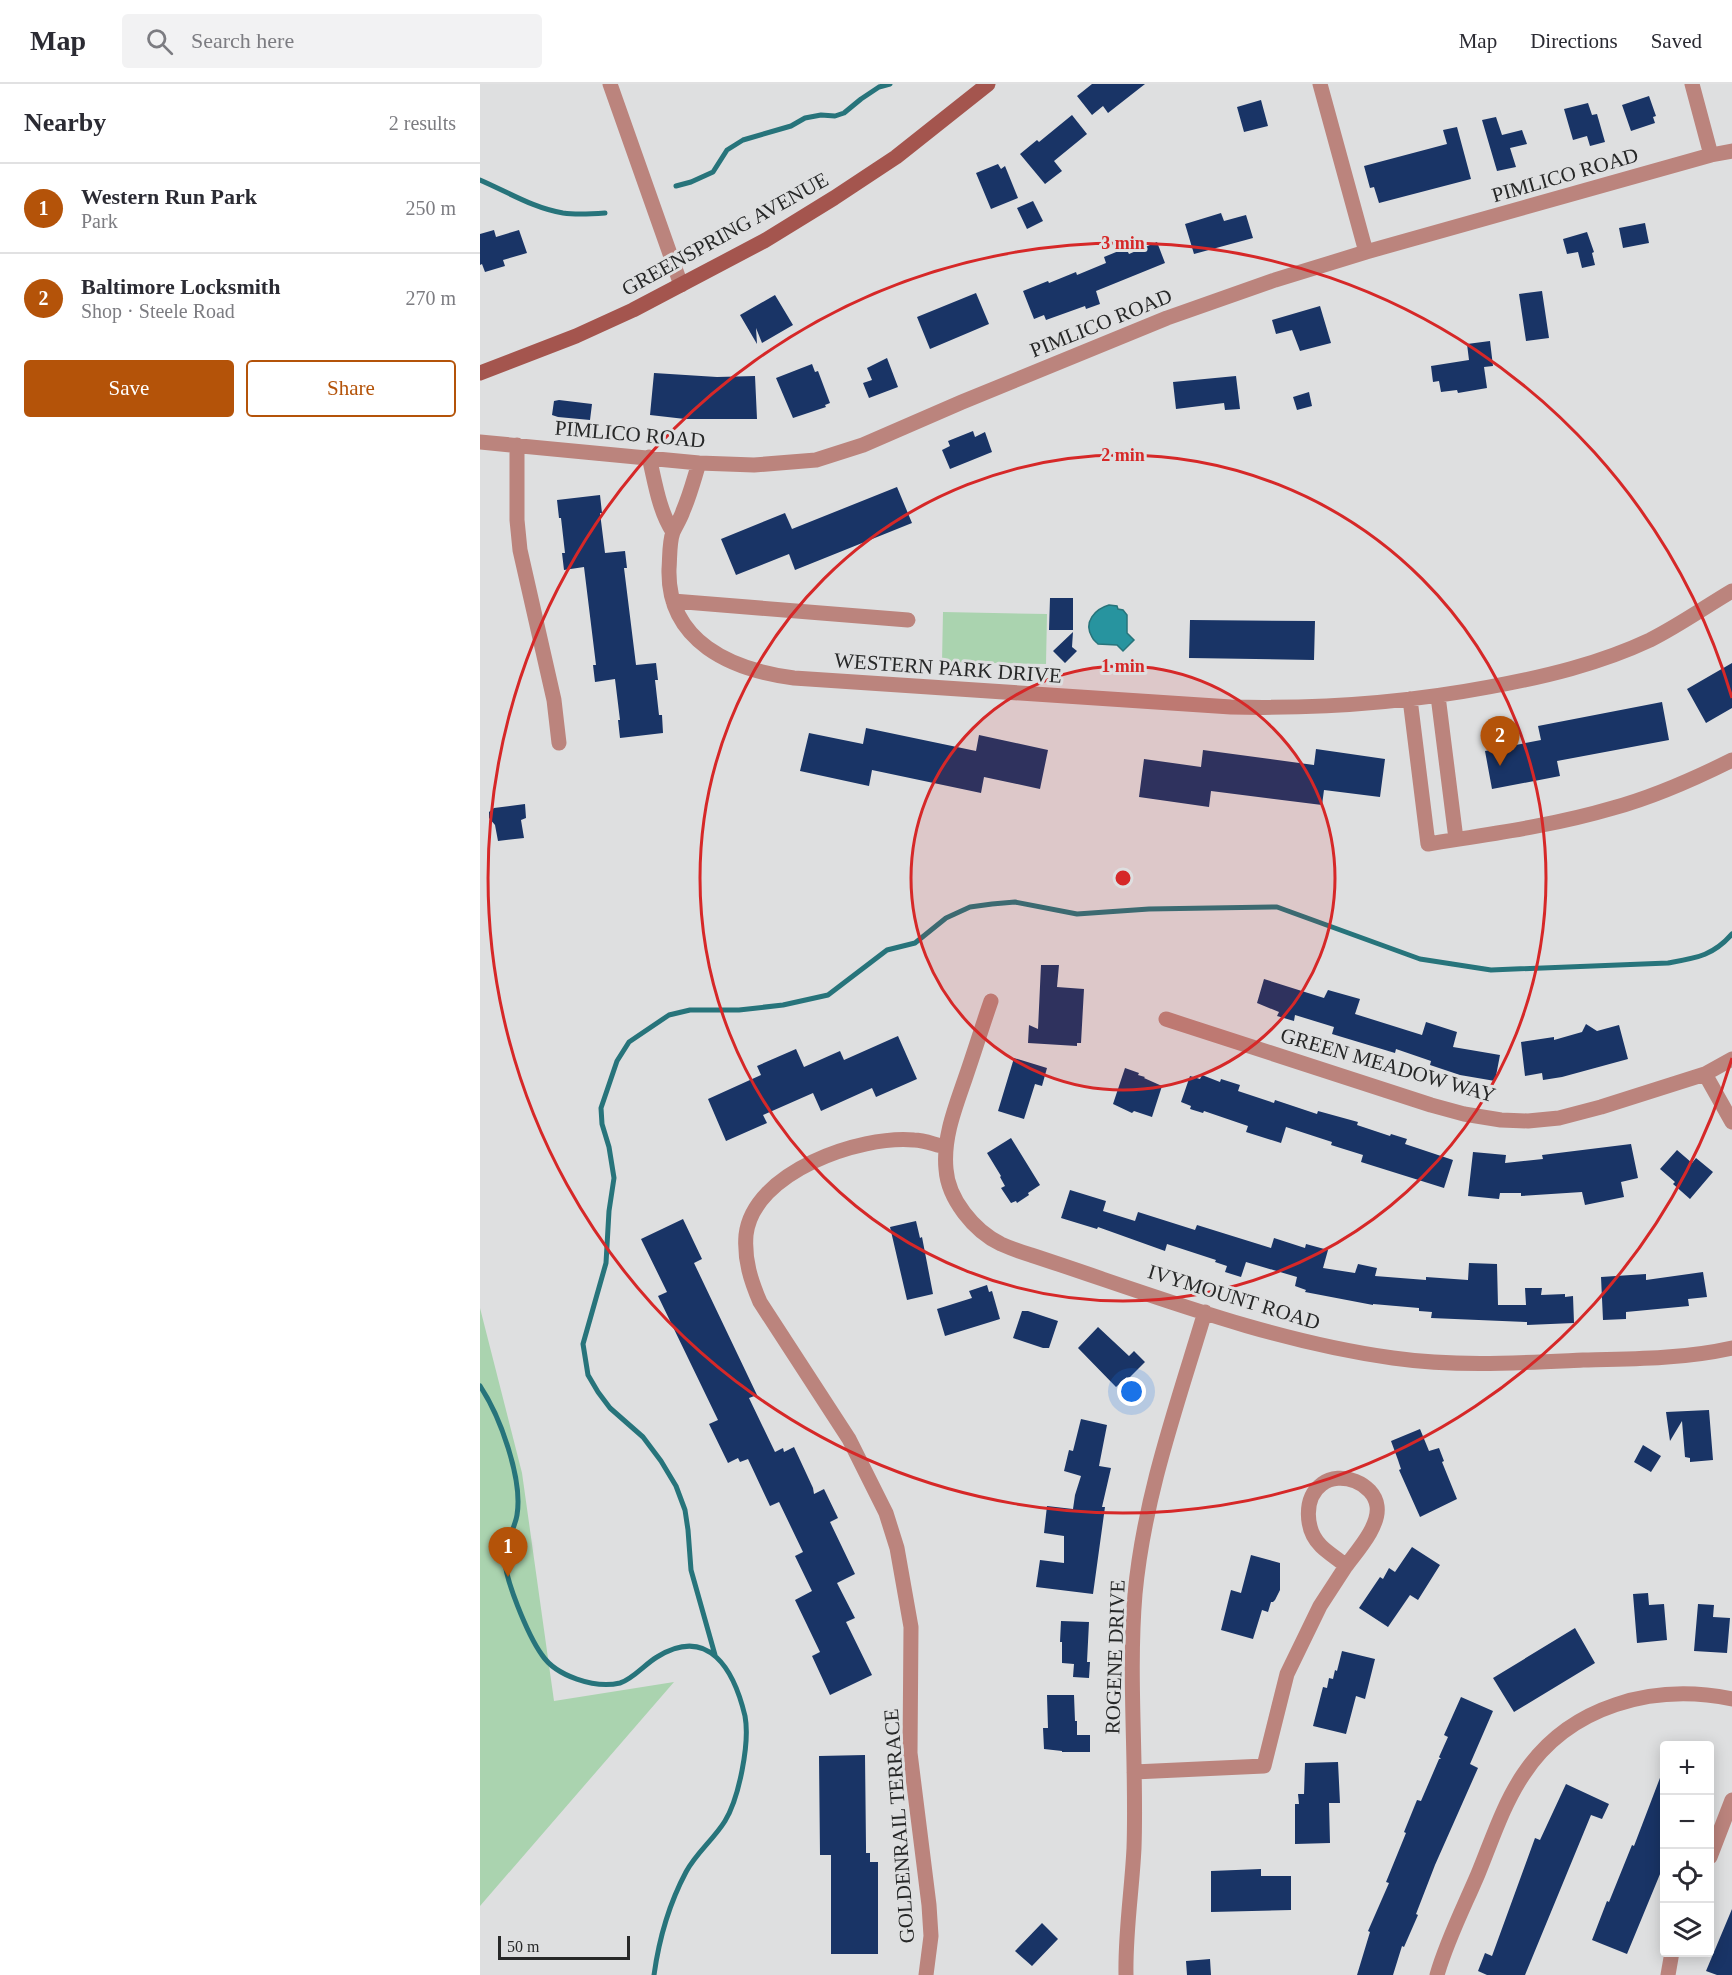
<!DOCTYPE html>
<html lang="en">
<head>
<meta charset="utf-8">
<style>
  body { margin:0; font-family:"Times New Roman",serif; background:#f2f2f3; color:#2b2b33 }
  .controls { position:absolute; right:18px; bottom:18px; display:grid; overflow:hidden; border-radius:6px; box-shadow:0 3px 15px #0003 }
  .controls button { width:54px; height:54px; display:grid; place-items:center; padding:0; border:0; border-bottom:2px solid #e1e1e2; background:#fff; color:#2b2b33; font:30px sans-serif }
  .scale { position:absolute; left:18px; bottom:15px; width:132px; box-sizing:border-box; padding-left:6px; border:3px solid #272828; border-top:0; font-size:16px; line-height:21px; white-space:nowrap; color:#272828; -webkit-text-stroke:4px #dedfe0; paint-order:stroke }
  .you { position:absolute; left:652px; top:1308px; width:21px; height:21px; margin:-15px; border:4px solid #fff; border-radius:50%; background:#1a73e8; box-shadow:0 0 0 9px #1a73e833 }
  .badge { display:grid; place-items:center; width:39px; height:39px; border-radius:50%; background:#b45309; color:#fff; font-size:20px; font-weight:700 }
  .pin { position:absolute; translate:-50% -50px; filter:drop-shadow(0 2px 3px #0008) }
  .pin::after { content:''; position:absolute; top:32px; width:21px; height:18px; background:inherit; clip-path:polygon(0 0,100% 0,50% 100%) }
  .list { margin:0; padding:0; list-style:none }
  h2 { display:flex; justify-content:space-between; align-items:center; height:78px; margin:0; padding:0 24px; font-size:26px }
  h2 small { font-size:20px; font-weight:400; color:#7c7c81 }
  .list li { display:grid; grid-template-columns:39px 1fr auto; gap:18px; align-items:center; box-sizing:border-box; height:90px; padding:0 24px; border-top:2px solid #e1e1e2 }
  .list b { display:block; font-size:22px; white-space:nowrap }
  .list p { margin:0; font-size:20px; white-space:nowrap; color:#7c7c81 }
  .list em { font-size:20px; font-style:normal; color:#7c7c81 }
  .actions { display:flex; gap:12px; padding:18px 24px }
  .actions a { flex:1; padding:14px 0; border:2px solid #b45309; border-radius:6px; text-align:center; font-size:21px; color:#b45309 }
  .actions .main { background:#b45309; color:#fff }
  .icon { flex:none; width:33px; height:33px; fill:none; stroke:currentColor; stroke-width:2; stroke-linecap:round; stroke-linejoin:round }
  .map { position:relative; flex:none; width:1252px; height:1891px; overflow:hidden }
  header { display:flex; align-items:center; gap:36px; box-sizing:border-box; height:84px; padding:0 30px; background:#fff; border-bottom:2px solid #e1e1e2 }
  header strong { font-size:28px }
  nav { display:flex; gap:33px; margin-inline-start:auto; font-size:21px }
  .search { width:420px; height:54px; background:#f2f2f3; display:flex; align-items:center; gap:15px; box-sizing:border-box; padding:0 21px; border-radius:6px; color:#7c7c81; font-size:22px }
  main { display:flex }
  aside { flex:1; background:#fff }
  .map>svg:first-child { display:block }
</style>
</head>
<body>
<header>
<strong>Map</strong>
<div class="search"><svg class="icon" aria-label="search" viewBox="0 0 24 24"><circle cx="10" cy="10" r="6"/><path d="M15 15l6 6"/></svg>Search here</div>
<nav><a>Map</a><a>Directions</a><a>Saved</a></nav>
</header>
<main>
<aside>
<h2>Nearby<small>2 results</small></h2>
<ul class="list">
<li><span class="badge">1</span><div><b>Western Run Park</b><p>Park</p></div><em>250 m</em></li>
<li><span class="badge">2</span><div><b>Baltimore Locksmith</b><p>Shop · Steele Road</p></div><em>270 m</em></li>
</ul>
<div class="actions"><a class="main">Save</a><a>Share</a></div>
</aside>
<div class="map">
<svg width="1252" height="1891" viewBox="0 0 1252 1891">
  <rect width="100%" height="100%" fill="#dedfe0"/>
  <!-- green -->
  <path fill="#aad3af" d="M 463,528 L 567,530 L 566,580 L 462,578 Z
    M 0,1224 L 42,1389 L 74,1617 L 194,1598 L 0,1822 Z"/>
  <!-- water -->
  <path fill="#27949f" stroke="#27747b" stroke-width="1.5" d="M 629,521 L 637,522 L 638,525 L 643,526 L 647,531 L 647,549 L 654,556 L 643,567 L 637,561 L 618,560 C 616,558 613,556 612,553 C 603,538 615,525 629,521 Z"/>
  <g fill="none" stroke-linecap="round" stroke-linejoin="round">
    <!-- stream -->
    <path stroke="#27747b" stroke-width="5" d="M 0,96 C 28,108 53,124 83,129 C 97,131 111,130 125,129
      M 196,102 L 211,98 L 233,88 L 247,66 L 263,56 L 311,42 L 325,34 L 341,31 L 355,32 L 364,29 L 381,15 L 399,3 L 410,0
      M 0,1302 C 20,1332 43,1395 37,1431 C 35,1444 26,1457 25,1470 C 22,1491 49,1553 62,1571 C 76,1592 115,1605 140,1599 C 153,1595 165,1580 177,1573 C 229,1541 254,1586 265,1632 C 270,1659 259,1714 245,1737 C 234,1755 216,1769 206,1788 C 189,1820 179,1855 174,1891
      M 235,1571 L 211,1486 L 208,1446 L 205,1426 L 196,1402 L 181,1377 L 163,1353 L 130,1324 L 118,1308 L 108,1291 L 103,1260 L 126,1179 L 129,1127 L 134,1094 L 129,1063 L 122,1040 L 121,1024 L 137,977 L 149,958 L 189,931 L 210,926 L 259,926 L 303,921 L 348,911 L 407,866 L 435,859 L 466,834 L 490,823 L 512,820 L 535,818 L 597,830 L 669,825 L 797,823 L 940,875 L 1011,886 L 1188,879 C 1216,874 1233,872 1252,850"/>
  </g>
  <!-- building -->
  <path fill="#193466" d="M 612,0 L 665,0 L 628,29 L 623,22 L 612,31 L 597,12 Z
    M 1169,12 L 1176,32 L 1173,33 L 1175,39 L 1151,47 L 1142,21 Z
    M 781,16 L 788,42 L 764,48 L 757,23 Z
    M 1108,19 L 1112,31 L 1117,30 L 1125,58 L 1110,62 L 1107,52 L 1093,56 L 1084,25 Z
    M 592,31 L 607,50 L 574,77 L 582,87 L 565,100 L 540,70 L 557,56 L 559,58 Z
    M 1016,33 L 1022,51 L 1042,46 L 1047,60 L 1030,64 L 1036,83 L 1017,87 L 1002,36 Z
    M 977,43 L 991,95 L 899,119 L 894,103 L 890,104 L 884,82 L 967,60 L 963,46 Z
    M 518,80 L 521,85 L 525,82 L 538,114 L 511,125 L 496,89 Z
    M 553,117 L 563,137 L 547,145 L 537,124 Z
    M 741,129 L 744,137 L 766,131 L 773,154 L 714,170 L 705,140 Z
    M 1165,139 L 1169,159 L 1143,164 L 1139,144 Z
    M 14,146 L 16,153 L 39,146 L 47,169 L 23,176 L 25,182 L 5,188 L 2,180 L 0,181 L 0,150 Z
    M 1107,148 L 1114,168 L 1112,169 L 1115,181 L 1102,184 L 1098,168 L 1087,170 L 1083,155 Z
    M 677,158 L 685,179 L 616,207 L 620,220 L 606,225 L 605,222 L 566,236 L 564,231 L 554,235 L 543,207 L 568,197 L 569,199 L 596,188 L 597,191 L 626,179 L 624,173 L 646,164 L 649,170 Z
    M 1062,207 L 1069,254 L 1046,257 L 1039,210 Z
    M 496,209 L 509,240 L 450,265 L 437,233 Z
    M 295,211 L 313,241 L 282,259 L 276,244 L 277,260 L 260,231 Z
    M 840,222 L 851,259 L 820,267 L 812,246 L 796,250 L 792,236 Z
    M 1010,257 L 1013,282 L 1004,283 L 1007,304 L 978,309 L 977,306 L 961,308 L 959,297 L 953,298 L 951,282 L 989,276 L 987,260 Z
    M 407,274 L 418,303 L 389,314 L 383,299 L 392,296 L 387,284 Z
    M 332,280 L 335,288 L 338,287 L 350,319 L 345,321 L 346,323 L 313,334 L 296,294 Z
    M 174,289 L 237,293 L 275,292 L 277,335 L 205,335 L 170,331 Z
    M 756,292 L 760,325 L 745,326 L 744,319 L 696,325 L 693,298 Z
    M 829,308 L 832,322 L 817,326 L 813,313 Z
    M 79,316 L 112,320 L 110,336 L 78,333 L 72,331 L 74,317 Z
    M 493,347 L 495,353 L 505,348 L 512,368 L 470,385 L 462,366 L 470,362 L 468,357 Z
    M 417,403 L 432,439 L 315,486 L 309,470 L 256,491 L 241,455 L 305,429 L 312,445 Z
    M 120,411 L 122,429 L 120,429 L 125,469 L 145,467 L 147,484 L 144,484 L 156,581 L 176,579 L 178,596 L 175,596 L 179,631 L 182,631 L 183,649 L 140,654 L 138,636 L 140,636 L 135,595 L 115,598 L 113,581 L 116,581 L 104,483 L 84,486 L 82,469 L 85,469 L 81,434 L 79,434 L 77,416 Z
    M 570,514 L 593,514 L 593,546 L 569,546 Z
    M 710,536 L 835,537 L 834,576 L 709,574 Z
    M 593,548 L 592,563 L 597,567 L 585,579 L 573,567 Z
    M 1252,579 L 1252,624 L 1226,639 L 1207,605 Z
    M 1182,618 L 1189,656 L 1077,677 L 1080,692 L 1012,705 L 1005,667 L 1061,656 L 1058,642 Z
    M 386,644 L 496,667 L 499,651 L 568,666 L 560,705 L 504,693 L 501,709 L 392,686 L 389,702 L 320,687 L 329,649 L 383,660 Z
    M 836,665 L 905,675 L 900,713 L 844,706 L 842,721 L 731,707 L 729,723 L 659,713 L 664,675 L 721,683 L 723,666 L 834,681 Z
    M 45,720 L 46,734 L 41,736 L 44,754 L 18,757 L 15,741 L 9,734 L 9,728 L 14,724 Z
    M 561,881 L 579,881 L 577,903 L 604,905 L 601,959 L 597,959 L 597,962 L 548,959 L 549,941 L 558,945 Z
    M 784,895 L 844,914 L 848,906 L 880,915 L 875,930 L 942,951 L 946,938 L 977,948 L 973,963 L 1020,971 L 1015,997 L 980,991 L 950,981 L 951,977 L 916,965 L 915,969 L 852,950 L 854,943 L 815,931 L 814,937 L 797,932 L 799,928 L 777,919 Z
    M 1106,940 L 1117,947 L 1139,941 L 1148,975 L 1082,993 L 1063,996 L 1062,989 L 1045,992 L 1041,958 L 1074,953 L 1074,956 L 1102,948 Z
    M 418,952 L 437,995 L 396,1013 L 392,1004 L 341,1027 L 333,1009 L 283,1031 L 287,1039 L 246,1057 L 228,1015 L 281,991 L 277,982 L 316,965 L 324,983 L 360,967 L 364,976 Z
    M 534,974 L 567,984 L 562,1002 L 555,1000 L 544,1035 L 518,1027 Z
    M 645,984 L 659,989 L 658,991 L 665,993 L 664,994 L 682,1002 L 672,1033 L 654,1027 L 652,1029 L 633,1020 Z
    M 722,991 L 740,998 L 741,995 L 760,1001 L 758,1007 L 794,1019 L 795,1016 L 837,1030 L 838,1027 L 878,1038 L 877,1041 L 910,1052 L 911,1050 L 927,1055 L 925,1060 L 973,1076 L 964,1104 L 881,1078 L 883,1071 L 851,1061 L 852,1058 L 806,1043 L 801,1059 L 766,1048 L 768,1042 L 724,1027 L 723,1029 L 710,1025 L 711,1022 L 701,1018 L 710,992 L 720,995 Z
    M 531,1054 L 560,1101 L 548,1109 L 549,1111 L 537,1119 L 536,1117 L 531,1119 L 521,1104 L 525,1102 L 520,1093 L 521,1092 L 507,1069 Z
    M 1151,1060 L 1158,1094 L 1141,1098 L 1144,1113 L 1105,1121 L 1102,1108 L 1041,1112 L 1041,1109 L 1020,1109 L 1019,1115 L 988,1112 L 993,1068 L 1026,1071 L 1025,1079 L 1063,1075 L 1062,1071 Z
    M 1197,1066 L 1212,1079 L 1216,1074 L 1233,1088 L 1210,1115 L 1193,1100 L 1195,1098 L 1180,1085 Z
    M 590,1106 L 626,1117 L 623,1127 L 655,1137 L 658,1128 L 715,1146 L 717,1141 L 791,1164 L 794,1154 L 825,1164 L 826,1160 L 848,1166 L 843,1184 L 875,1189 L 878,1180 L 897,1184 L 895,1192 L 946,1196 L 946,1193 L 988,1196 L 989,1179 L 1017,1180 L 1018,1221 L 1046,1221 L 1045,1204 L 1062,1204 L 1061,1211 L 1085,1210 L 1085,1213 L 1093,1212 L 1094,1239 L 1047,1241 L 1047,1238 L 951,1234 L 952,1228 L 939,1227 L 939,1224 L 893,1220 L 893,1221 L 825,1208 L 826,1206 L 815,1202 L 817,1193 L 766,1178 L 761,1193 L 745,1188 L 747,1182 L 735,1178 L 736,1176 L 687,1160 L 685,1167 L 618,1143 L 617,1145 L 581,1134 Z
    M 203,1135 L 222,1175 L 214,1179 L 277,1311 L 269,1314 L 295,1368 L 303,1364 L 304,1368 L 314,1363 L 333,1404 L 334,1410 L 344,1405 L 358,1434 L 350,1438 L 375,1490 L 357,1499 L 375,1534 L 366,1538 L 392,1591 L 350,1611 L 332,1572 L 340,1568 L 315,1516 L 332,1507 L 315,1472 L 323,1468 L 299,1418 L 290,1422 L 268,1375 L 260,1378 L 258,1374 L 248,1379 L 229,1340 L 238,1336 L 178,1212 L 187,1208 L 161,1155 Z
    M 436,1137 L 440,1154 L 442,1153 L 453,1210 L 427,1216 L 410,1143 Z
    M 1223,1188 L 1227,1213 L 1208,1215 L 1209,1222 L 1146,1228 L 1146,1235 L 1123,1236 L 1121,1193 L 1166,1190 L 1166,1196 Z
    M 507,1201 L 509,1208 L 512,1207 L 520,1235 L 465,1252 L 457,1225 L 492,1214 L 489,1207 Z
    M 542,1227 L 548,1227 L 578,1237 L 569,1264 L 563,1264 L 533,1254 Z
    M 618,1243 L 649,1272 L 654,1267 L 665,1278 L 648,1295 L 647,1293 L 636,1303 L 598,1264 Z
    M 1229,1326 L 1233,1376 L 1210,1378 L 1210,1374 L 1205,1373 L 1202,1337 L 1190,1357 L 1186,1328 Z
    M 601,1335 L 627,1341 L 619,1382 L 631,1384 L 622,1423 L 625,1423 L 613,1510 L 556,1503 L 560,1476 L 584,1479 L 584,1452 L 564,1449 L 567,1422 L 593,1425 L 595,1411 L 601,1392 L 584,1387 L 589,1366 L 593,1367 Z
    M 940,1345 L 949,1367 L 959,1364 L 964,1377 L 962,1378 L 977,1415 L 940,1433 L 919,1386 L 921,1385 L 918,1376 L 911,1357 Z
    M 1163,1361 L 1181,1372 L 1171,1388 L 1154,1378 Z
    M 932,1463 L 960,1481 L 938,1516 L 930,1511 L 908,1543 L 879,1524 L 900,1493 L 903,1495 L 909,1484 L 915,1488 Z
    M 771,1471 L 800,1479 L 800,1506 L 795,1516 L 793,1518 L 791,1518 L 788,1528 L 782,1526 L 773,1555 L 741,1546 L 751,1506 L 761,1509 Z
    M 1168,1509 L 1169,1521 L 1184,1520 L 1187,1556 L 1157,1559 L 1153,1510 Z
    M 1218,1520 L 1234,1521 L 1233,1533 L 1250,1534 L 1247,1569 L 1214,1567 Z
    M 581,1537 L 609,1538 L 607,1578 L 610,1578 L 609,1594 L 593,1593 L 594,1580 L 582,1579 L 582,1558 L 580,1558 Z
    M 1095,1544 L 1115,1579 L 1034,1628 L 1013,1594 Z
    M 862,1567 L 895,1575 L 885,1615 L 876,1612 L 866,1650 L 833,1642 L 843,1603 L 847,1604 L 849,1594 L 853,1595 L 855,1586 L 857,1587 Z
    M 567,1611 L 594,1611 L 595,1637 L 597,1637 L 597,1651 L 610,1651 L 610,1668 L 582,1668 L 582,1667 L 564,1665 L 563,1644 L 568,1644 Z
    M 981,1613 L 1013,1627 L 990,1680 L 998,1684 L 955,1781 L 936,1830 L 938,1831 L 924,1863 L 922,1862 L 913,1891 L 877,1891 L 890,1848 L 888,1847 L 909,1799 L 906,1798 L 926,1749 L 924,1748 L 937,1716 L 941,1717 L 959,1675 L 961,1675 L 959,1673 L 968,1653 L 964,1651 Z
    M 385,1671 L 386,1763 L 386,1769 L 390,1769 L 390,1778 L 398,1778 L 398,1870 L 351,1870 L 351,1771 L 340,1771 L 339,1672 Z
    M 858,1678 L 860,1719 L 849,1719 L 850,1759 L 815,1760 L 815,1720 L 819,1720 L 818,1710 L 824,1710 L 825,1679 Z
    M 1183,1686 L 1185,1778 L 1147,1870 L 1112,1856 L 1127,1817 L 1129,1818 L 1152,1761 L 1154,1762 Z
    M 1086,1700 L 1129,1720 L 1122,1735 L 1111,1731 L 1045,1891 L 1007,1891 L 998,1887 L 1005,1869 L 1012,1872 L 1055,1754 L 1060,1756 Z
    M 781,1785 L 781,1792 L 811,1792 L 811,1826 L 731,1828 L 731,1787 Z
    M 1252,1825 L 1252,1891 L 1237,1891 L 1226,1887 Z
    M 562,1839 L 578,1855 L 552,1882 L 535,1867 Z
    M 730,1875 L 731,1891 L 707,1891 L 706,1877 Z"/>
  <g fill="none" stroke-linecap="round" stroke-linejoin="round">
    <!-- minor -->
    <path stroke="#bb847d" stroke-width="15" d="M 130,0 L 201,201
      M 840,0 L 886,168
      M 1212,0 L 1231,71
      M 0,358 L 219,379 L 274,381 L 336,376 L 383,361 L 482,318 L 687,234 L 795,196 L 886,168 L 1231,71 L 1252,67
      M 37,361 L 37,436 L 40,466 L 74,616 L 79,659
      M 169,373 C 175,398 179,427 193,448
      M 219,379 C 214,395 210,411 203,427 C 201,434 196,441 193,448 C 189,459 190,473 189,485 C 187,558 252,586 314,594 L 751,623 C 837,625 924,619 1009,603 C 1064,593 1119,580 1170,556 C 1198,542 1225,523 1252,507
      M 193,517 L 428,536
      M 958,612 L 976,755
      M 930,615 L 948,760 C 1010,750 1072,742 1133,724 C 1173,713 1214,695 1252,676
      M 511,917 C 502,943 494,969 485,995 C 475,1024 463,1054 466,1085 C 468,1115 494,1147 521,1160 C 530,1164 541,1168 551,1171 C 670,1210 789,1257 913,1274 C 976,1283 1039,1279 1103,1276 C 1153,1275 1203,1275 1252,1264
      M 686,935 L 951,1021 L 984,1030 L 1021,1036 L 1048,1037 L 1079,1034 L 1121,1023 L 1225,990 L 1252,975
      M 1225,990 L 1252,1038
      M 654,1688 L 784,1682 L 807,1590 L 840,1522 L 866,1482 C 858,1475 848,1469 841,1462 C 825,1446 823,1414 842,1400 C 860,1386 894,1399 897,1422 C 900,1442 877,1467 866,1482
      M 1230,1773 L 1252,1716
      M 446,1891 L 451,1852 L 449,1821 L 430,1669 L 431,1543 L 417,1464 L 406,1429 L 369,1355 L 280,1218 C 271,1197 264,1176 266,1151 C 273,1088 380,1051 434,1056 C 445,1056 455,1061 466,1063
      M 646,1891 C 645,1849 652,1806 654,1764 C 657,1679 648,1594 655,1510 C 664,1413 697,1321 725,1228
      M 957,1891 C 967,1856 984,1823 998,1790 C 1012,1756 1023,1721 1043,1691 C 1089,1621 1174,1599 1252,1615
      M 1188,1891 L 1192,1868"/>
    <!-- secondary -->
    <path stroke="#a4554e" stroke-width="15" d="M 0,289 L 96,252 L 153,226 L 284,157 L 354,114 L 416,73 L 508,0"/>
  </g>
  <!-- distance rings -->
  <circle cx="643" cy="794" r="212" fill="#d62828" fill-opacity=".12"/>
  <g fill="none" stroke="#d62828" stroke-width="3">
    <circle cx="643" cy="794" r="212"/>
    <circle cx="643" cy="794" r="423"/>
    <path d="M1252 974A635 635 0 1 1 1252 614"/>
  </g>
  <g text-anchor="middle" stroke-width="6" stroke-linejoin="round" paint-order="stroke">
    <!-- street labels -->
    <g font-size="21" fill="#272828" stroke="#dedfe0">
      <text transform="translate(1085 91) rotate(-16)" y="7">PIMLICO ROAD</text>
      <text transform="translate(245 150) rotate(-29)" y="7">GREENSPRING AVENUE</text>
      <text transform="translate(621 239) rotate(-22)" y="7">PIMLICO ROAD</text>
      <text transform="translate(150 350) rotate(5)" y="7">PIMLICO ROAD</text>
      <text transform="translate(468 584) rotate(4)" y="7">WESTERN PARK DRIVE</text>
      <text transform="translate(908 981) rotate(16)" y="7">GREEN MEADOW WAY</text>
      <text transform="translate(754 1213) rotate(17)" y="7">IVYMOUNT ROAD</text>
      <text transform="translate(635 1573) rotate(-88)" y="7">ROGENE DRIVE</text>
      <text transform="translate(419 1742) rotate(-94)" y="7">GOLDENRAIL TERRACE</text>
    </g>
  </g>
  <circle cx="643" cy="794" r="9" fill="#d62828" stroke="#dedfe0" stroke-width="3"/>
  <g font-size="18" text-anchor="middle" font-weight="bold" fill="#d62828" stroke="#dedfe0" stroke-width="6" stroke-linejoin="round" paint-order="stroke">
    <text x="643" y="165">3 min</text>
    <text x="643" y="377">2 min</text>
    <text x="643" y="588">1 min</text>
  </g>
</svg>
<div class="controls">
<button>+</button>
<button>−</button>
<button><svg class="icon" aria-label="locate" viewBox="0 0 24 24"><circle cx="12" cy="12" r="6"/><path d="M12 2v4M12 18v4M2 12h4M18 12h4"/></svg></button>
<button><svg class="icon" aria-label="layers" viewBox="0 0 24 24"><path d="M12 4l9 5-9 5-9-5zM3 14l9 5 9-5"/></svg></button>
</div>
<div class="scale">50 m</div>
<div class="you"></div>
<div class="pin badge" style="left:28px;top:1493px">1</div>
<div class="pin badge" style="left:1020px;top:682px">2</div>
</div>
</main>
</body>
</html>
